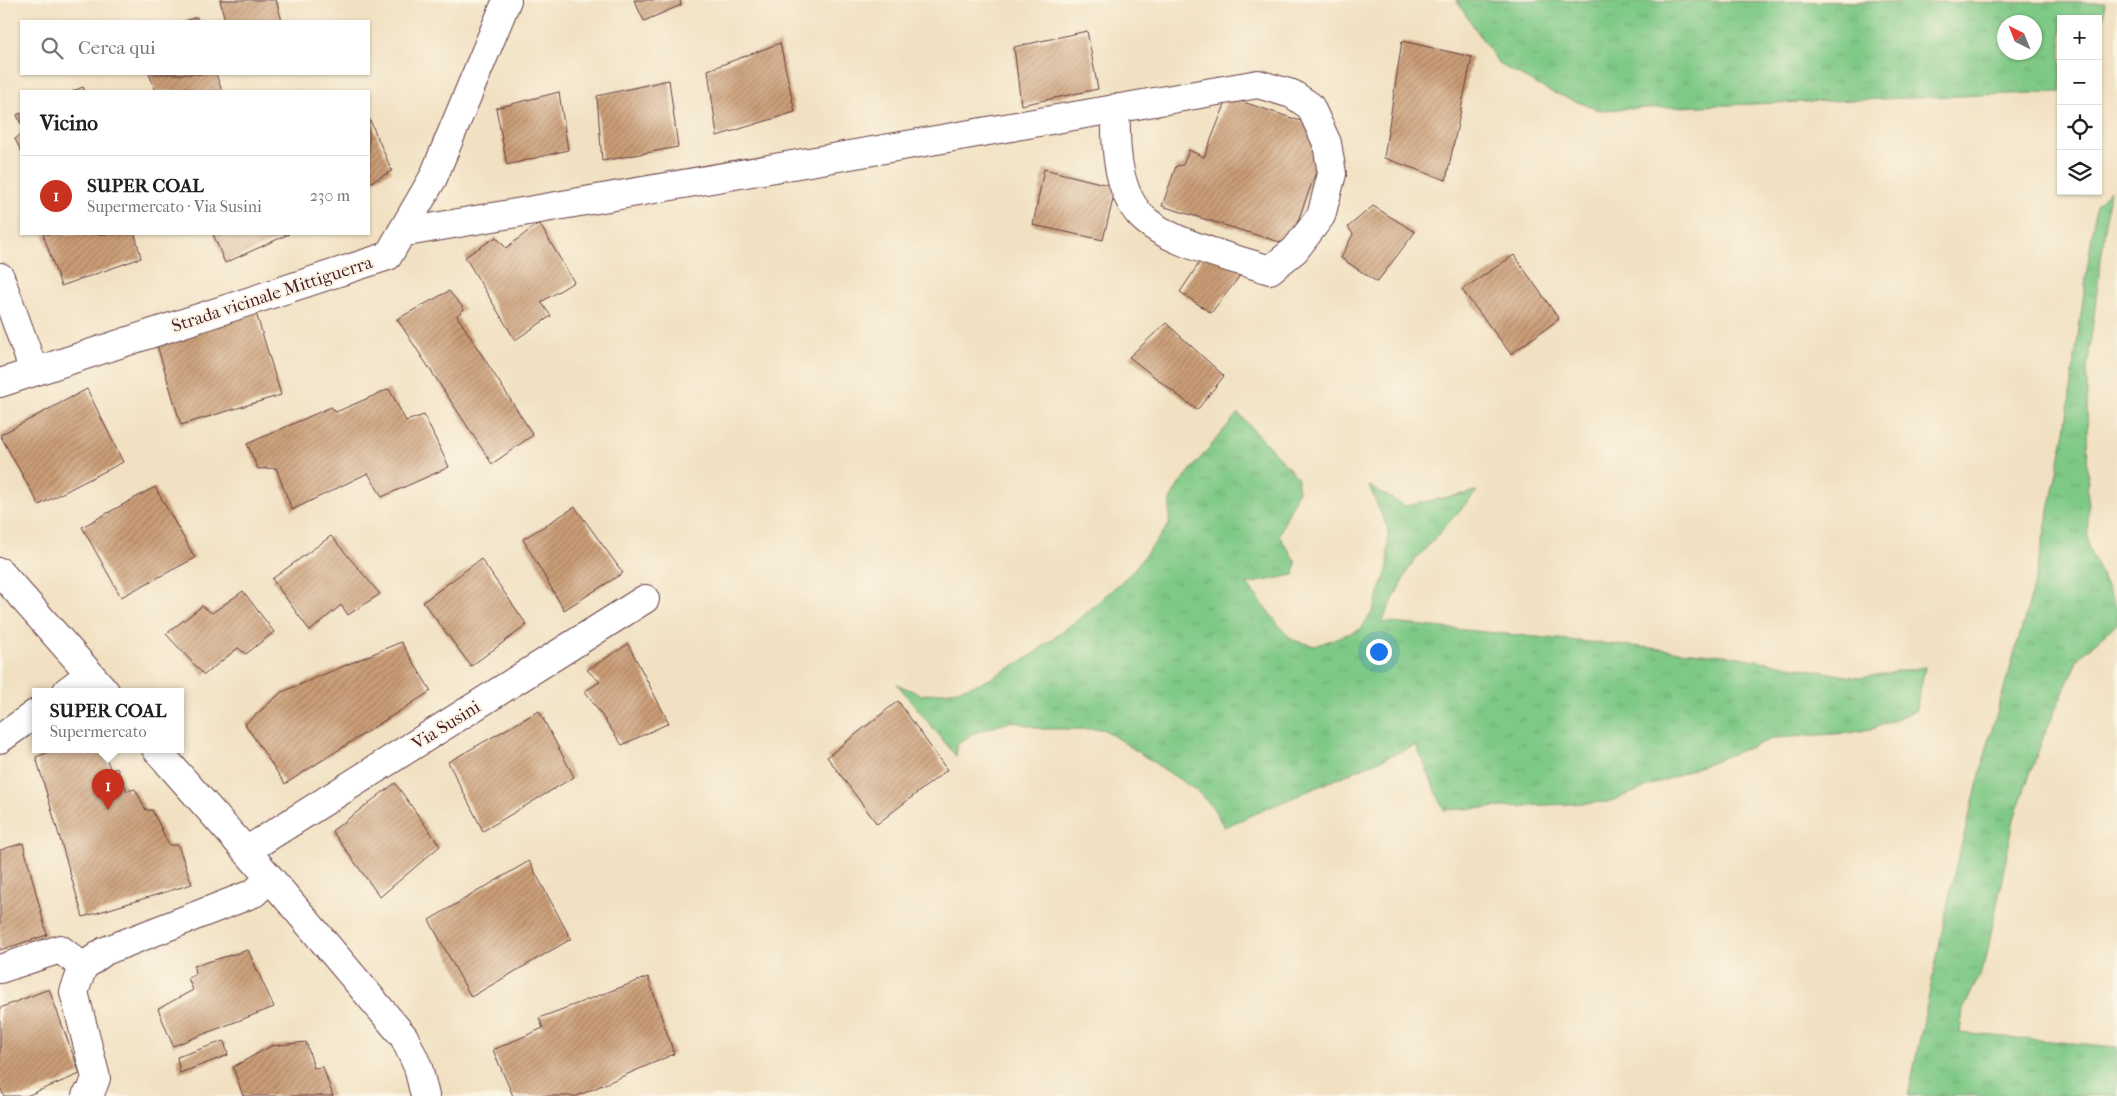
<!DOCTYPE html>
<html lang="it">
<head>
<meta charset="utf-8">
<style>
  body { margin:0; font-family:"IM FELL French Canon",serif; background:#f6f6f6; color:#202124 }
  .controls { position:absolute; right:15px; top:15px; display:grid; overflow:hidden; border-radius:0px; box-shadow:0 1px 4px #0004 }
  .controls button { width:45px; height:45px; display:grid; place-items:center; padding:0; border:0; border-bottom:1px solid #e0e0e0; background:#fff; color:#202124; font:25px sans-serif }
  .compass { position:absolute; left:1997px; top:15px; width:45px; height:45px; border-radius:50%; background:#fff; box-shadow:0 1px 4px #0004; rotate:317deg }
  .you { position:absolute; left:1378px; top:651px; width:18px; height:18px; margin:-12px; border:4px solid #fff; border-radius:50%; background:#1a73e8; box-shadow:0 0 0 8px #1a73e833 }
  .badge { display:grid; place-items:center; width:32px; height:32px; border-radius:50%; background:#c8321e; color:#fff; font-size:16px; font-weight:700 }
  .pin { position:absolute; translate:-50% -41px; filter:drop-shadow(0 1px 2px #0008) }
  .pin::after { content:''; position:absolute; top:26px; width:18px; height:15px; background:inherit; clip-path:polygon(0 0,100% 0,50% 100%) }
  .popup { position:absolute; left:32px; top:688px; width:152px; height:65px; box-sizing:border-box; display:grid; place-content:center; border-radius:0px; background:#fff; filter:drop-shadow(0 1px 4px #0005); font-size:16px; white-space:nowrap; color:#757577 }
  .popup b { font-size:19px; color:#202124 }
  .popup::after { content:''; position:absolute; left:50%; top:100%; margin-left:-10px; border:10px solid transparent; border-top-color:#fff }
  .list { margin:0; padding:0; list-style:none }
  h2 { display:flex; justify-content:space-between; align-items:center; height:65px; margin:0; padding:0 20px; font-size:21px }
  h2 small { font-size:16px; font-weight:400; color:#757577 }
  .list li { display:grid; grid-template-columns:32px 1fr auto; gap:15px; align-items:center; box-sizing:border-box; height:80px; padding:0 20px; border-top:1px solid #e0e0e0 }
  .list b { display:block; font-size:19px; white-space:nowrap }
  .list p { margin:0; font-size:16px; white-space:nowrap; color:#757577 }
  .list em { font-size:16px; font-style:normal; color:#757577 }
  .icon { flex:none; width:28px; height:28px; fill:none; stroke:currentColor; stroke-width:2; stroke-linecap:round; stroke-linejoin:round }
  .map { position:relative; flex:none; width:2117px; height:1096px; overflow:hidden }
  .search { position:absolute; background:#fff; box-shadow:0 1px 4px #0004; left:20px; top:20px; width:350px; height:55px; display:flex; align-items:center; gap:12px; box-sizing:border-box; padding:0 18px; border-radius:0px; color:#757577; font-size:19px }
  .panel { position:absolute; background:#fff; box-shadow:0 1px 4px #0004; left:20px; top:90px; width:350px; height:145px; border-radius:0px }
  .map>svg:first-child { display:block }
</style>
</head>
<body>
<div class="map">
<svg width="2117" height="1096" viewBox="0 0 2117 1096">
  <defs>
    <pattern id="grass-tufts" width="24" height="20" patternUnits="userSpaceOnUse" patternTransform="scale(1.25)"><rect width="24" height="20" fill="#7fc986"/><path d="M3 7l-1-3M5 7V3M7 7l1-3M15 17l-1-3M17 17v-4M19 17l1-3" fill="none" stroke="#6fac74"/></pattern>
    <pattern id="building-hatch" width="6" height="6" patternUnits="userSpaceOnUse" patternTransform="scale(1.25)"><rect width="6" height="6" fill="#ca9d76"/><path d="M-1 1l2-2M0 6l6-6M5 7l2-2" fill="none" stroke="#a67f61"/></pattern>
  </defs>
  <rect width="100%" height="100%" fill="#fcf5e5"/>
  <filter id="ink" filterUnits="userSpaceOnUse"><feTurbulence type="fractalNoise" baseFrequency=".02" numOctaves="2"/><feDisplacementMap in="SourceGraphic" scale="10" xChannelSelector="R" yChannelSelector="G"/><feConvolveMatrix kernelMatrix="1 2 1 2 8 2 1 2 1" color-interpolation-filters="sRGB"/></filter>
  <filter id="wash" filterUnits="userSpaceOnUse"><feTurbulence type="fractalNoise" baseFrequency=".0096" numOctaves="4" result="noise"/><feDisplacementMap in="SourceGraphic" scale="20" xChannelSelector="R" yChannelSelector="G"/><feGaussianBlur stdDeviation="1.12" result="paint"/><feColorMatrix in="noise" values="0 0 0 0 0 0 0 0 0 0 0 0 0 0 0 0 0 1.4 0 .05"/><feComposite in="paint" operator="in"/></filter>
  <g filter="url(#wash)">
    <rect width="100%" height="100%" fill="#f1e1c2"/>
    <!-- grass -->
    <path fill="url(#grass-tufts)" stroke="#647458" fill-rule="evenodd" d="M 1456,0 L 2105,3 L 2098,69 L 2098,19 L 2061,19 L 2061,92 L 1599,110 L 1549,91 L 1499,64 ZM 2004,22 L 2034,22 L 2034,52 L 2004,52 Z
      M 2110,190 L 2087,370 L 2088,546 L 2117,609 L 2117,624 L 2079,657 L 2044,735 L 2014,819 L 1985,964 L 1963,1010 L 1960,1033 L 2117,1047 L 2117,1096 L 1908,1096 L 1954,874 L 1990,736 L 2033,590 L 2065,431 L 2096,205 Z
      M 1238,413 L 1298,478 L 1298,491 L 1279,535 L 1296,562 L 1294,575 L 1247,584 L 1285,633 L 1293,640 L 1315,646 L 1361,629 L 1374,609 L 1388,567 L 1388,529 L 1369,486 L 1405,506 L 1477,491 L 1410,566 L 1382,622 L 1733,656 L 1859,678 L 1925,667 L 1916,710 L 1875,728 L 1850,733 L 1774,738 L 1608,802 L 1444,810 L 1416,745 L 1224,827 L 1213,808 L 1197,791 L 1103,729 L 1042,729 L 1013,721 L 974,733 L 957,745 L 956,756 L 897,684 L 921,695 L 957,690 L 986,681 L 1029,657 L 1085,614 L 1130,574 L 1169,525 L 1170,500 L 1179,484 Z"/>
    <g id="blocks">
      <!-- building -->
      <path fill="url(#building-hatch)" d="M 220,0 L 276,0 L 282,21 L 225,21 Z
        M 634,0 L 680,0 L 681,5 L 644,21 Z
        M 197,17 L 198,21 L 185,21 Z
        M 1087,31 L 1098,89 L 1021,105 L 1014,47 Z
        M 1402,41 L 1472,57 L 1446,180 L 1384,158 Z
        M 780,43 L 795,112 L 717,136 L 708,70 Z
        M 149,74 L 216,74 L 222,91 L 156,91 Z
        M 669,80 L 678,147 L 602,161 L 597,96 Z
        M 83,87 L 85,91 L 73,91 Z
        M 559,92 L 568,150 L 507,165 L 496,108 Z
        M 1228,97 L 1331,131 L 1289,245 L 1162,206 L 1176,166 L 1183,165 L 1189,150 L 1204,157 Z
        M 21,113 L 21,124 L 17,115 Z
        M 369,118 L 392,171 L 369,183 Z
        M 21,134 L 21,151 L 15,139 Z
        M 1044,169 L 1116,187 L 1103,240 L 1033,225 Z
        M 1373,206 L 1415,232 L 1377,282 L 1341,258 L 1353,234 L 1348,227 Z
        M 539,223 L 574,282 L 541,302 L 551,316 L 515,340 L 465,257 L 496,237 L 506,248 Z
        M 43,234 L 135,234 L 141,258 L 61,286 Z
        M 213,234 L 289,234 L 225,263 Z
        M 1514,255 L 1559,319 L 1511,354 L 1462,290 Z
        M 1204,256 L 1246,268 L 1211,313 L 1180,292 Z
        M 449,291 L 464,309 L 457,316 L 533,435 L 492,464 L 397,319 Z
        M 256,313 L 281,395 L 181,425 L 157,345 Z
        M 1166,323 L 1224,376 L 1197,410 L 1129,357 Z
        M 87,389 L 123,462 L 39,505 L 0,435 Z
        M 389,389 L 406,421 L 424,415 L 449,467 L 382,497 L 368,473 L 292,510 L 276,468 L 258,469 L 247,444 L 331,407 L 336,412 Z
        M 155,487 L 195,558 L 121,597 L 82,527 Z
        M 575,507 L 623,573 L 564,610 L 523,539 Z
        M 331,536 L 380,594 L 348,615 L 341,605 L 310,631 L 272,579 Z
        M 481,559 L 527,625 L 471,666 L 423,602 Z
        M 243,591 L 274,632 L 246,654 L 238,648 L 204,675 L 166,634 L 202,606 L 212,613 Z
        M 401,642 L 431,691 L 285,784 L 245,724 L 282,692 Z
        M 628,644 L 669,723 L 622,745 L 585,691 L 600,682 L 587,670 Z
        M 898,701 L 947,770 L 877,824 L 827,757 Z
        M 539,711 L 574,777 L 483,831 L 448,762 Z
        M 57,749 L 102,749 L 111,770 L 117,768 L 127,791 L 135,789 L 146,810 L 152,810 L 169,845 L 178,845 L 192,884 L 83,917 L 36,757 Z
        M 395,783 L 440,846 L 380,897 L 332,831 Z
        M 23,843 L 47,935 L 0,950 L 0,850 Z
        M 529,861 L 571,939 L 471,997 L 429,920 Z
        M 248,950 L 274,1007 L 173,1046 L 158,1009 L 193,990 L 188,978 L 195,975 L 194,966 Z
        M 648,977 L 674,1054 L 577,1096 L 513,1096 L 493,1050 L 543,1028 L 539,1018 Z
        M 49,989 L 80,1074 L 26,1096 L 4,1096 L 0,1087 L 0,1008 Z
        M 224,1041 L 228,1055 L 180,1073 L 177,1057 Z
        M 306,1042 L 314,1068 L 323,1067 L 333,1096 L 243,1096 L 233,1067 L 271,1046 Z"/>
    </g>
  </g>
  <g filter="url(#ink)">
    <use href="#blocks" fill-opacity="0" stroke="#633c42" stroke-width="1"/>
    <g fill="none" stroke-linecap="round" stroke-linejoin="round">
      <!-- minor casing -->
      <g stroke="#633c42" stroke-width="30">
        <path id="minor" d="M 401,233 L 1258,84 L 1292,94 L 1310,106 L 1327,143 L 1332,174 L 1321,216 L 1295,250 L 1270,270 C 1232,257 1168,244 1140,215 C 1116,188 1115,142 1116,108
          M 0,277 L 34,371
          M 0,383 L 388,256 L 433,178 L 507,0
          M 0,572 L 105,691
          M 67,691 L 90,674
          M 0,739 L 36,713
          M 156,749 L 270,878 L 404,1037 L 418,1067 L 425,1096
          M 246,851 L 645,599
          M 0,969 L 60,949 L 83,967
          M 86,1096 L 90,1094 L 96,1078 L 74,992 L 83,967 L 105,951 L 254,893 L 270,878"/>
      </g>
      <!-- minor -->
      <use href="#minor" stroke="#fff" stroke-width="28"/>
    </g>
  </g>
  <g text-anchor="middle" stroke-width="4.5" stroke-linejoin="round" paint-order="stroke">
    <!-- street labels -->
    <g font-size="18" fill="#4a1f2b" stroke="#fcf5e5">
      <text transform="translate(272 294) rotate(-18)" y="6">Strada vicinale Mittiguerra</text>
      <text transform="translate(446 725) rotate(-32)" y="6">Via Susini</text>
    </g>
  </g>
</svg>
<div class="controls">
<button>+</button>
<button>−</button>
<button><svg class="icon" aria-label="locate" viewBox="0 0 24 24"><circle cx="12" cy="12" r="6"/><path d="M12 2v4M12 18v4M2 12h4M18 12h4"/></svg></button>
<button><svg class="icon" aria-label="layers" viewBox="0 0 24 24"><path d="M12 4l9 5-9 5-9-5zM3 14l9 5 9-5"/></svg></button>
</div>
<svg class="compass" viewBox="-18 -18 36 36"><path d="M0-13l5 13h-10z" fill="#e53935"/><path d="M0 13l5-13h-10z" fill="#757577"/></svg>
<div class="you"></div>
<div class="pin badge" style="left:108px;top:810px">1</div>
<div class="popup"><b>SUPER COAL</b>Supermercato</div>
<div class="search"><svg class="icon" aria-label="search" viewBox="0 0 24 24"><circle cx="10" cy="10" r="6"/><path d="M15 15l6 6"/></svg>Cerca qui</div>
<section class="panel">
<h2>Vicino<small></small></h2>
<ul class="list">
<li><span class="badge">1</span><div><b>SUPER COAL</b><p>Supermercato · Via Susini</p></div><em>230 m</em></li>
</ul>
</section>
</div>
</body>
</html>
